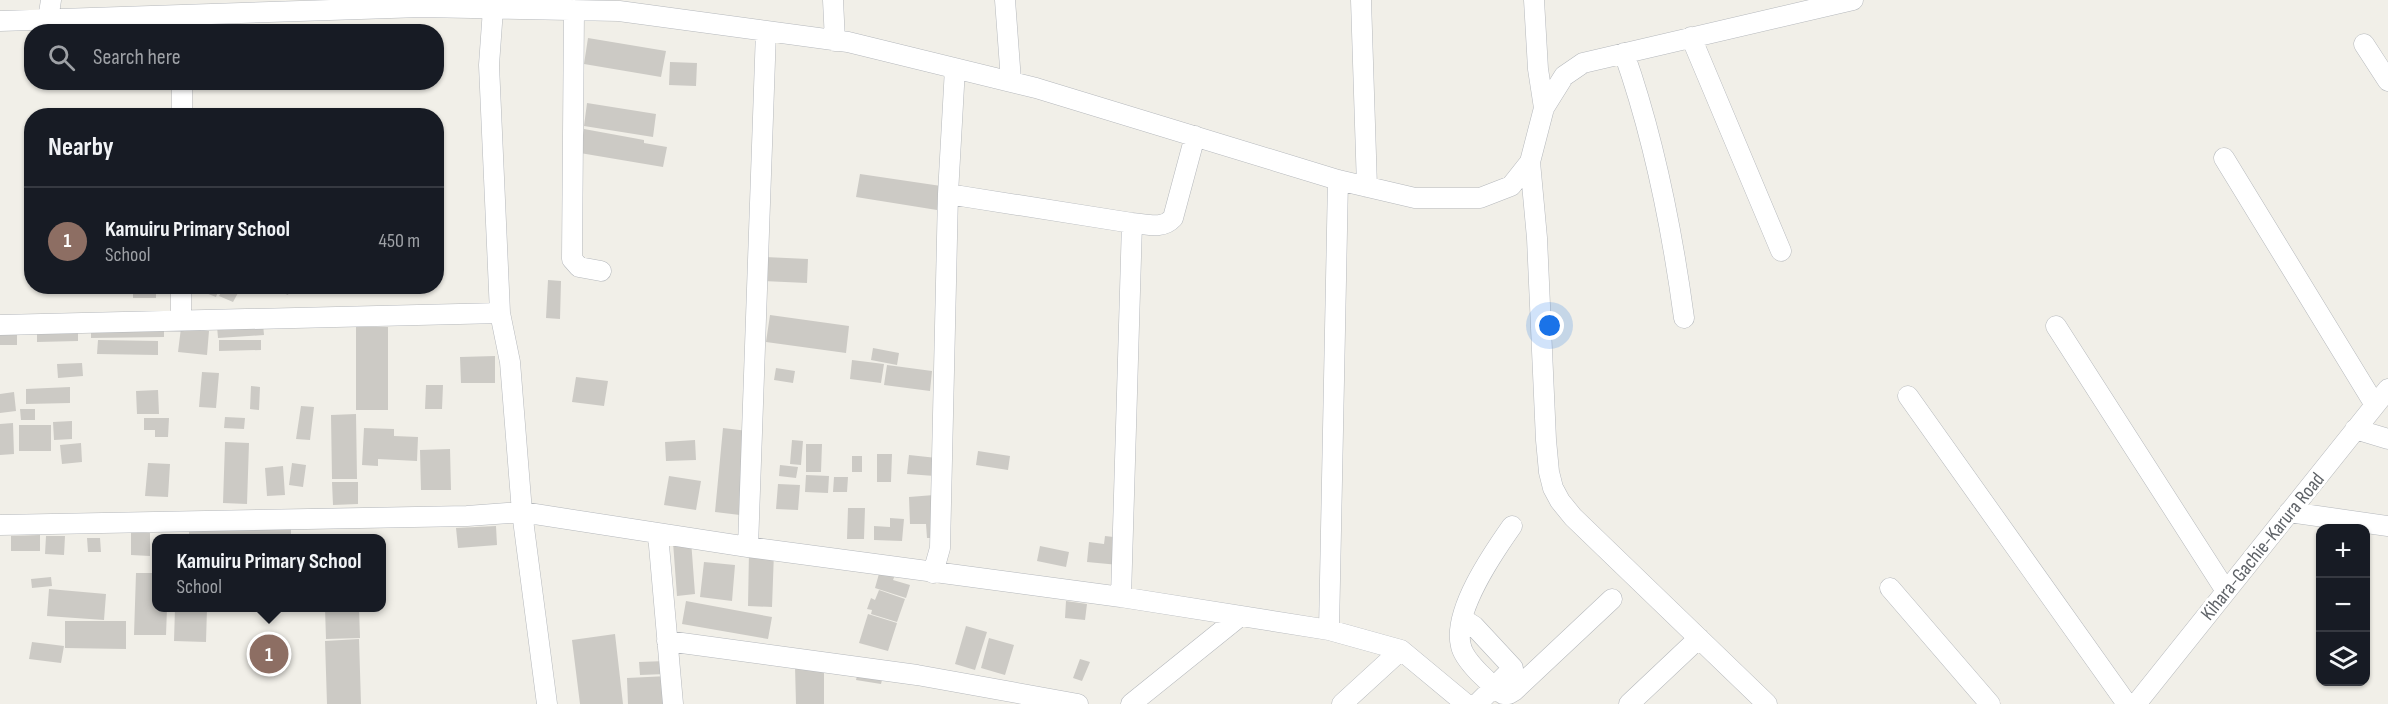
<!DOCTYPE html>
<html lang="en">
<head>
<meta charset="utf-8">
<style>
  body { margin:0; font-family:"Sofia Sans Condensed",sans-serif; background:#20242c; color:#f1f3f6 }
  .controls { position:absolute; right:18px; bottom:18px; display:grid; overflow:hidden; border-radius:12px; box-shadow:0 2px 4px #0004 }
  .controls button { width:54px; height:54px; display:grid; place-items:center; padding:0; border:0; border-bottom:2px solid #363941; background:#171b24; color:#f1f3f6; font:30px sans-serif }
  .you { position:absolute; left:1550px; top:326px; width:21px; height:21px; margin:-15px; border:4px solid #fff; border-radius:50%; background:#1a73e8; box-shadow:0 0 0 9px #1a73e833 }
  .badge { display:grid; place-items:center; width:39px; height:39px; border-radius:50%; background:#0f766e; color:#fff; font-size:20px; font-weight:700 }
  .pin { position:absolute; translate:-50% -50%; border:3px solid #fff; box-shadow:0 2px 6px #0006 }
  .popup { position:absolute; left:152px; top:534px; width:234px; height:78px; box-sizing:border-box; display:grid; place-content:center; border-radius:12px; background:#171b24; filter:drop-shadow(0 2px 4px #0005); font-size:20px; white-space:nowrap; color:#9ea1a6 }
  .popup b { font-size:22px; color:#f1f3f6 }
  .popup::after { content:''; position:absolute; left:50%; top:100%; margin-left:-12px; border:12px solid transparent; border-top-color:#171b24 }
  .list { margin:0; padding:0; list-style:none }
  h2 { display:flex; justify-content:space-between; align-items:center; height:78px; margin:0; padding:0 24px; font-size:26px }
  h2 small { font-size:20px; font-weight:400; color:#9ea1a6 }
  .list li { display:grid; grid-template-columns:39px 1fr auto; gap:18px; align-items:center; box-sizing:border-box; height:108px; padding:0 24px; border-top:2px solid #363941 }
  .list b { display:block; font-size:22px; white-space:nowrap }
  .list p { margin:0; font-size:20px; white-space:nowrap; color:#9ea1a6 }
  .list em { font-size:20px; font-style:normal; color:#9ea1a6 }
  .icon { flex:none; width:33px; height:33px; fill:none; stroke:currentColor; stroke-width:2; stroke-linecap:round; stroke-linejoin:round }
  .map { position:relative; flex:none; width:2388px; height:704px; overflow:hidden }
  .search { position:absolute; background:#171b24; box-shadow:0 2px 4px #0004; left:24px; top:24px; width:420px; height:66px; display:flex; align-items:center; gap:15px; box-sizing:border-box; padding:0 21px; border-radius:24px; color:#9ea1a6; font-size:22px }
  .panel { position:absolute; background:#171b24; box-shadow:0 2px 4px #0004; left:24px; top:108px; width:420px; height:186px; border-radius:24px }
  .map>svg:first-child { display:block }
</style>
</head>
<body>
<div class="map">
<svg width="2388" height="704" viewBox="0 0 2388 704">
  <rect width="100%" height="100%" fill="#f1efe8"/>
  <!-- building -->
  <path fill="#cccac5" d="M 588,38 L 666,51 L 661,77 L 584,64 Z
    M 670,62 L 697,63 L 696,86 L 669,85 Z
    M 587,103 L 656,114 L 653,137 L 584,126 Z
    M 584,129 L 644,140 L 644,143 L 667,147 L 663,167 L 580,153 Z
    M 860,174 L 941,186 L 937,210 L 856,197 Z
    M 765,257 L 808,259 L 807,283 L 763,281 Z
    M 548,280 L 561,281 L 560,319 L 546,318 Z
    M 133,286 L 156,286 L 156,298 L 133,298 Z
    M 198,286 L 220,286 L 216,297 L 198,290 Z
    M 225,286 L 238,293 L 233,302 L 219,296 Z
    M 266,286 L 291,286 L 288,295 Z
    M 770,315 L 849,326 L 846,353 L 766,342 Z
    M 263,324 L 264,335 L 218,338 L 217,326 Z
    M 164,326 L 164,337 L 91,338 L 91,327 Z
    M 356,327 L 388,327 L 388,410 L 356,410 Z
    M 181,328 L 209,331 L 207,355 L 178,352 Z
    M 0,330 L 17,330 L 17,345 L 0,345 Z
    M 37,330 L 78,330 L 78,341 L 37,342 Z
    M 98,340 L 158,341 L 158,355 L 97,354 Z
    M 219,340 L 261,340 L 261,350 L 219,351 Z
    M 873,348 L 899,353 L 897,365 L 871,360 Z
    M 495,356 L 495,383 L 461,383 L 460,357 Z
    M 852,360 L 884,364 L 881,383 L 850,379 Z
    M 82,363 L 83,376 L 58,378 L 57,364 Z
    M 887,365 L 932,371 L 930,391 L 884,385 Z
    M 776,368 L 795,371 L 793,383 L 774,380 Z
    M 202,372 L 219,373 L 216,408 L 199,407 Z
    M 576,377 L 608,381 L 604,406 L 572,402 Z
    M 426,385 L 443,385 L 442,409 L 425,409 Z
    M 251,386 L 260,387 L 259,410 L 250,409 Z
    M 70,387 L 70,403 L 26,404 L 26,389 Z
    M 158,390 L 159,414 L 137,414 L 136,391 Z
    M 14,392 L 16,411 L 0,413 L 0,394 Z
    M 301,406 L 314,407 L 310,440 L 296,439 Z
    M 20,409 L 35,409 L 35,420 L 21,420 Z
    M 356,414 L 357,479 L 332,479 L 331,415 Z
    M 225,417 L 245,418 L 244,429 L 224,428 Z
    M 144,418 L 169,418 L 168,437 L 155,437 L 155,430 L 144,430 Z
    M 72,421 L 72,439 L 54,440 L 53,422 Z
    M 13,423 L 14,454 L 0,455 L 0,424 Z
    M 19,425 L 51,425 L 51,451 L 19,451 Z
    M 364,428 L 394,429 L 394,436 L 418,437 L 417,461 L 378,459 L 378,466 L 362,465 Z
    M 723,428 L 748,431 L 740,515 L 715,512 Z
    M 695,440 L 696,460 L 666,461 L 665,442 Z
    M 792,440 L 803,441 L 801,465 L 790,464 Z
    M 225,442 L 249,443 L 247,504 L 223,503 Z
    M 81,443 L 82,462 L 62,464 L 60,445 Z
    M 806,444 L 822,444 L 821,472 L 806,472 Z
    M 450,449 L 451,490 L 421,490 L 420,450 Z
    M 978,451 L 1010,456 L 1008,470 L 976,465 Z
    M 877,454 L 892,454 L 891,482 L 877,482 Z
    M 909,455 L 937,458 L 935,476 L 907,474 Z
    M 852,456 L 862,456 L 862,472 L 852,472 Z
    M 148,463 L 170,464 L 168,497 L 145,496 Z
    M 292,463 L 306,465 L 303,487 L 289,485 Z
    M 780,465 L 798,467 L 796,478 L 779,476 Z
    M 283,466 L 285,495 L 267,496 L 265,468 Z
    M 806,475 L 829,476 L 828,493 L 805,492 Z
    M 669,476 L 701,481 L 696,510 L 664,505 Z
    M 834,477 L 848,477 L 847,492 L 833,492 Z
    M 332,482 L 358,482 L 358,504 L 333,505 Z
    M 778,484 L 800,485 L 798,510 L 776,509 Z
    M 934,495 L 936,538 L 927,538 L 926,524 L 910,524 L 909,497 Z
    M 848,508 L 865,508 L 864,539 L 847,539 Z
    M 890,518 L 904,519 L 902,541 L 874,540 L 874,526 L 890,527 Z
    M 496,526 L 497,545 L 458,548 L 456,528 Z
    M 189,529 L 291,529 L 291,538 L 189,538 Z
    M 131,532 L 150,533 L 150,556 L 131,555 Z
    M 40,535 L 40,551 L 11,551 L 11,536 Z
    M 46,536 L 65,536 L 64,555 L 45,554 Z
    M 1105,536 L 1122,538 L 1119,565 L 1087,562 L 1089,542 L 1104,544 Z
    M 87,538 L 100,538 L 101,552 L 88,552 Z
    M 691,540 L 695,594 L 677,596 L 673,542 Z
    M 1040,546 L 1069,552 L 1066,567 L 1037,561 Z
    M 749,551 L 774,552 L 772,607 L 748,606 Z
    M 704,562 L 735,565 L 732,601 L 700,597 Z
    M 880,570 L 895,575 L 893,580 L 910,585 L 906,598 L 875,588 Z
    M 136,573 L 156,573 L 156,608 L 167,608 L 166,635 L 134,635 Z
    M 51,577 L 52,586 L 32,588 L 31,579 Z
    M 49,589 L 106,594 L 104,620 L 47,616 Z
    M 879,590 L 905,599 L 897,622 L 871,614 L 872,610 L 867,609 L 871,598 L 875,600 Z
    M 686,601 L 772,617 L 768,639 L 682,624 Z
    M 1066,601 L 1087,604 L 1085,620 L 1065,618 Z
    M 175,608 L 207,608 L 206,642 L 174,641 Z
    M 325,608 L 359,608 L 360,638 L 326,639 Z
    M 868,614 L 897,623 L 888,651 L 859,643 Z
    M 65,621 L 126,621 L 126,649 L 65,648 Z
    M 966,626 L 987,632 L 975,670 L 955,664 Z
    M 615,634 L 623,704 L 580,704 L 572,640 Z
    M 989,638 L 1014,645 L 1005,675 L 981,668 Z
    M 359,639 L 361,704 L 327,704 L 325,641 Z
    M 32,642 L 64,646 L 61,663 L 29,659 Z
    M 1080,659 L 1090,662 L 1082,681 L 1073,678 Z
    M 666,661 L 666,674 L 640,675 L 639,662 Z
    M 824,665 L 824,704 L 796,704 L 795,666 Z
    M 858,672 L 883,676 L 881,684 L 856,680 Z
    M 668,676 L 670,704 L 628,704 L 627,678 Z"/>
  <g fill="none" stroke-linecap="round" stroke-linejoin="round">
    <!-- minor casing -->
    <g stroke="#b5b8bc" stroke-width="21">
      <path id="minor" d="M 833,0 L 835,41
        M 1005,0 L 1011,81
        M 1361,0 L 1367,187
        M 1534,0 L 1538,69 L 1544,108
        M 493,9 L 489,65 L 500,313 L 510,362 L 522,512 L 547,704
        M 574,10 L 572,259 L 579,267 L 601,271
        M 48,20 L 51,0
        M 0,21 L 421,7 L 619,11 L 848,42 L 1036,88 L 1338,180 L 1415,198 L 1480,198 L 1511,186 L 1530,162 L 1544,108 L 1564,76 L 1583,63 L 1853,0
        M 1691,37 L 1781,251
        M 2364,44 L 2388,81
        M 1624,53 C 1654,138 1672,229 1684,318
        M 182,116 L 182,82
        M 2224,158 L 2375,405
        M 1530,162 L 1537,238 L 1546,440 L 1549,472 L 1553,488 L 1560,501 L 1573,517 L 1767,704
        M 948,194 L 1132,223 C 1147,224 1162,230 1173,218 L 1195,136
        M 181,321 L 181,286
        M 0,325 L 500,313
        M 2056,326 L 2226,591
        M 1908,396 L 2127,704
        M 2355,429 L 2388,439
        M 2289,512 L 2388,526
        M 0,525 L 467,516 L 522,512 L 748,547 L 1121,597 L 1329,630 L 1401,650 L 1466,704
        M 1512,526 C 1493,553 1452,612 1461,646 C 1464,661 1491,685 1503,694 L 1509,694 L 1514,691 L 1612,599
        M 658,534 L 673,704
        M 748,547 L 766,31
        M 933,573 L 940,548 L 948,194 L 955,68
        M 1890,588 L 1990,704
        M 1121,597 L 1132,223
        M 1463,619 L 1474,626 L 1513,668 L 1477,704
        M 1329,630 L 1338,180
        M 667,641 L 917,675 L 1078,704
        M 1131,704 L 1239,617
        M 1342,704 L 1401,650
        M 1629,704 L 1699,638
        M 2136,704 L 2388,389"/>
    </g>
    <!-- minor -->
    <use href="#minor" stroke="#fff" stroke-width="20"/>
  </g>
  <g text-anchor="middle" stroke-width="6" stroke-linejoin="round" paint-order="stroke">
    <!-- street labels -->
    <g font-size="20" fill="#5f6368" stroke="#fff">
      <text transform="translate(2262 546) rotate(-51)" y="7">Kihara-Gachie-Karura Road</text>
    </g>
  </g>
</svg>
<div class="controls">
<button>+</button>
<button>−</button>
<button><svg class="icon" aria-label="layers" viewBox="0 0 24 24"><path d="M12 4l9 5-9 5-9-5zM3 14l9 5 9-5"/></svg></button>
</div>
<div class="you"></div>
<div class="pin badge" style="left:269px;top:654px;background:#8d6e63">1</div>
<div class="popup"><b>Kamuiru Primary School</b>School</div>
<div class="search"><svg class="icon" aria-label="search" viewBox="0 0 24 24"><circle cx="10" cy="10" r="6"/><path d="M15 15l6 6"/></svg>Search here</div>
<section class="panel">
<h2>Nearby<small></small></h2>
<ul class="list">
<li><span class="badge" style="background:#8d6e63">1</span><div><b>Kamuiru Primary School</b><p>School</p></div><em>450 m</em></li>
</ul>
</section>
</div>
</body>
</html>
